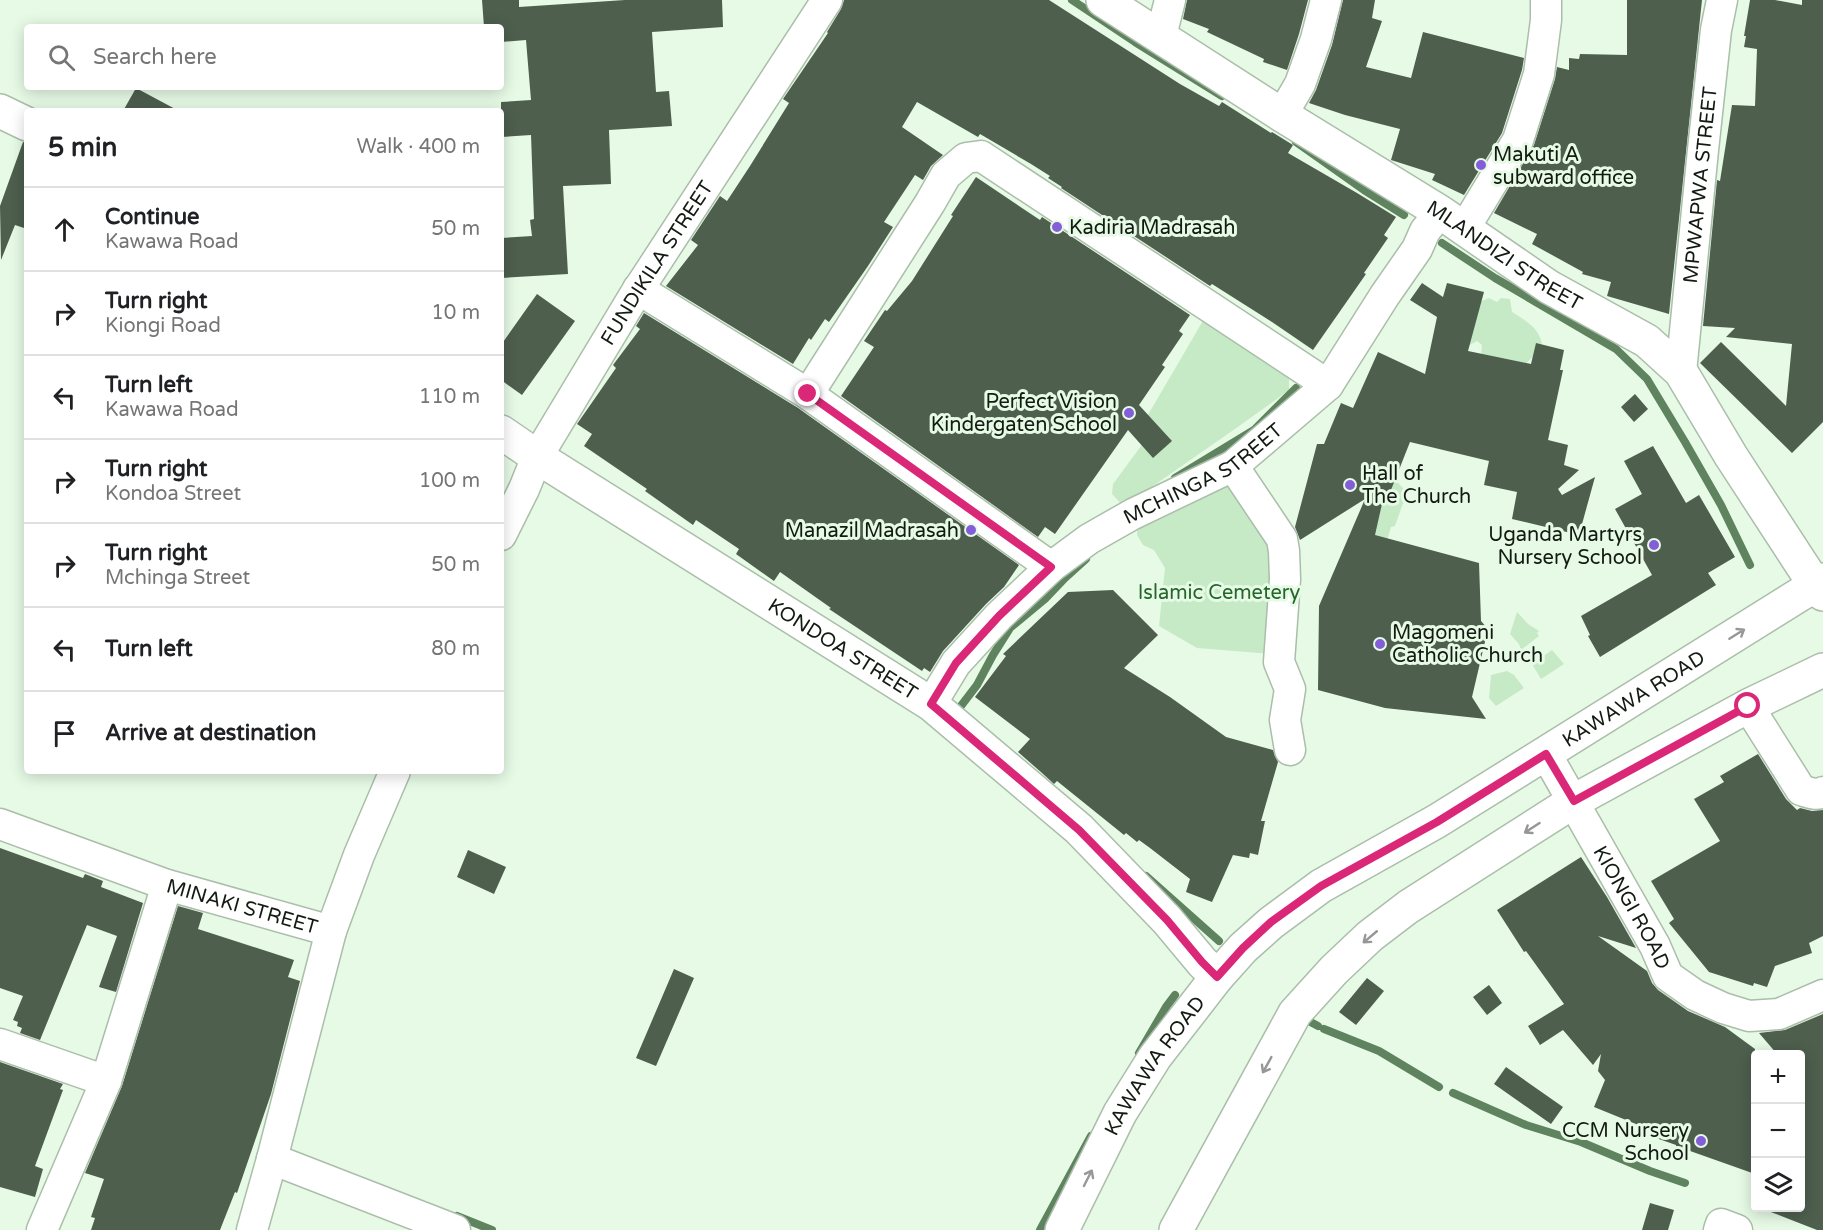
<!DOCTYPE html>
<html lang="en">
<head>
<meta charset="utf-8">
<style>
  body { margin:0; font-family:"Varela Round",sans-serif; background:#f2f2f2; color:#202124 }
  .controls { position:absolute; right:18px; bottom:18px; display:grid; overflow:hidden; border-radius:6px; box-shadow:0 3px 15px #0003 }
  .controls button { width:54px; height:54px; display:grid; place-items:center; padding:0; border:0; border-bottom:2px solid #e0e0e0; background:#fff; color:#202124; font:30px sans-serif }
  .stop { position:absolute; width:18px; height:18px; margin:-14px; border:4px solid #db2777; border-radius:50%; background:#fff }
  .stop.end { background:#db2777; border-color:#fff; box-shadow:0 2px 6px #0008 }
  .list { margin:0; padding:0; list-style:none }
  h2 { display:flex; justify-content:space-between; align-items:center; height:78px; margin:0; padding:0 24px; font-size:26px }
  h2 small { font-size:20px; font-weight:400; color:#757577 }
  .list li { display:grid; grid-template-columns:39px 1fr auto; gap:18px; align-items:center; box-sizing:border-box; height:84px; padding:0 24px; border-top:2px solid #e0e0e0 }
  .list b { display:block; font-size:22px; white-space:nowrap }
  .list p { margin:0; font-size:20px; white-space:nowrap; color:#757577 }
  .list em { font-size:20px; font-style:normal; color:#757577 }
  .icon { flex:none; width:33px; height:33px; fill:none; stroke:currentColor; stroke-width:2; stroke-linecap:round; stroke-linejoin:round }
  .map { position:relative; flex:none; width:1823px; height:1230px; overflow:hidden }
  .search { position:absolute; background:#fff; box-shadow:0 3px 15px #0003; left:24px; top:24px; width:480px; height:66px; display:flex; align-items:center; gap:15px; box-sizing:border-box; padding:0 21px; border-radius:6px; color:#757577; font-size:22px }
  .panel { position:absolute; background:#fff; box-shadow:0 3px 15px #0003; left:24px; top:108px; width:480px; height:666px; border-radius:6px }
  .map>svg:first-child { display:block }
</style>
</head>
<body>
<div class="map">
<svg width="1823" height="1230" viewBox="0 0 1823 1230">
  <rect width="100%" height="100%" fill="#e6fae5"/>
  <!-- green -->
  <path fill="#c6eac6" d="M 1489,298 L 1497,302 L 1501,298 L 1510,299 L 1512,312 C 1526,321 1540,328 1542,345 L 1535,355 L 1523,366 L 1480,368 L 1482,345 L 1477,341 L 1470,345 L 1462,331 L 1477,303 Z
    M 1204,319 L 1289,370 L 1289,390 C 1235,430 1179,467 1124,507 L 1112,494 L 1113,484 L 1141,446 L 1142,425 Z
    M 1218,476 L 1250,513 L 1272,552 L 1272,654 L 1197,648 L 1159,626 L 1165,568 L 1154,550 L 1143,545 L 1137,535 L 1138,523 Z
    M 1385,477 L 1397,482 L 1407,492 L 1395,526 L 1391,527 L 1386,544 L 1375,541 L 1366,526 L 1377,497 L 1384,497 L 1386,490 Z
    M 1517,612 L 1528,624 L 1539,631 L 1537,633 L 1539,636 L 1521,650 L 1519,644 L 1510,634 Z
    M 1552,650 L 1564,664 L 1541,679 L 1532,664 Z
    M 1507,671 L 1514,675 L 1524,688 L 1496,706 L 1489,698 L 1491,675 Z"/>
  <g fill="none" stroke-linecap="round" stroke-linejoin="round">
    <!-- stream -->
    <path stroke="#5f825f" stroke-width="8" d="M 1072,0 L 1135,42 L 1222,96
      M 1296,142 L 1364,190 L 1404,215
      M 1442,243 L 1495,278 L 1616,349 L 1647,379 L 1685,442 L 1721,505 L 1750,565
      M 1175,478 L 1254,430 L 1296,388
      M 954,715 L 977,685 L 993,655 L 1010,628 L 1045,599 L 1065,578 L 1086,559
      M 1146,876 L 1219,941
      M 1305,1019 L 1318,1026
      M 1324,1029 L 1379,1051 L 1439,1087
      M 1139,1053 L 1166,1007 L 1175,995
      M 1453,1093 L 1526,1125 L 1581,1142 L 1650,1171 L 1685,1183
      M 457,1216 L 492,1230
      M 1040,1230 L 1091,1136"/>
  </g>
  <!-- building -->
  <path fill="#4e5f4e" d="M 482,0 L 519,0 L 519,7 L 625,0 L 722,0 L 723,27 L 652,32 L 656,92 L 669,91 L 672,126 L 609,130 L 611,184 L 563,186 L 568,274 L 501,278 L 501,238 L 532,236 L 530,220 L 534,219 L 531,135 L 501,137 L 501,102 L 531,100 L 526,40 L 501,42 L 501,27 L 484,27 Z
    M 844,0 L 1049,0 L 1180,84 L 1219,106 L 1222,102 L 1271,133 L 1272,132 L 1293,145 L 1288,153 L 1357,193 L 1396,217 L 1384,235 L 1388,238 L 1364,273 L 1366,274 L 1313,350 L 1272,322 L 1212,284 L 1210,286 L 1061,188 L 1062,187 L 1048,178 L 1050,176 L 1031,164 L 980,134 L 978,137 L 917,102 L 902,127 L 943,155 L 931,166 L 923,180 L 915,175 L 884,222 L 893,227 L 868,266 L 829,322 L 825,319 L 811,340 L 809,338 L 793,364 L 666,286 L 698,245 L 691,240 L 720,196 L 727,201 L 750,166 L 789,103 L 783,99 L 828,33 L 827,32 L 841,9 Z
    M 1187,0 L 1308,0 L 1299,34 L 1287,70 L 1263,62 L 1264,59 L 1207,32 L 1209,29 L 1183,19 Z
    M 1343,0 L 1375,0 L 1372,18 L 1382,21 L 1366,67 L 1411,78 L 1423,32 L 1524,58 L 1522,70 L 1502,133 L 1464,195 L 1432,180 L 1435,174 L 1391,160 L 1400,129 L 1345,115 L 1309,103 L 1316,90 L 1332,45 Z
    M 1627,0 L 1702,0 L 1669,314 L 1607,296 L 1611,282 L 1582,274 L 1583,272 L 1532,244 L 1537,234 L 1494,213 L 1534,145 L 1555,79 L 1557,67 L 1569,70 L 1569,58 L 1579,59 L 1580,54 L 1627,55 Z
    M 1750,0 L 1775,0 L 1802,5 L 1802,0 L 1823,0 L 1823,422 L 1792,453 L 1700,363 L 1721,342 L 1786,406 L 1792,344 L 1726,337 L 1735,328 L 1703,326 L 1717,180 L 1720,181 L 1732,105 L 1755,106 L 1757,49 L 1744,47 L 1746,36 L 1744,36 Z
    M 136,88 L 179,111 L 123,111 Z
    M 23,142 L 27,143 L 27,229 L 15,225 L 1,260 L 0,206 Z
    M 976,177 L 1040,220 L 1042,217 L 1190,315 L 1179,331 L 1183,334 L 1162,365 L 1165,367 L 1139,405 L 1172,441 L 1153,458 L 1128,430 L 1055,534 L 1045,527 L 1038,537 L 841,396 L 874,347 L 864,341 L 885,310 L 887,311 L 912,281 L 953,216 L 951,215 Z
    M 1422,283 L 1443,297 L 1447,283 L 1484,292 L 1468,351 L 1531,364 L 1536,343 L 1564,350 L 1560,370 L 1563,370 L 1548,440 L 1568,445 L 1564,465 L 1579,470 L 1558,489 L 1562,495 L 1595,477 L 1579,535 L 1512,519 L 1517,492 L 1484,485 L 1489,461 L 1410,442 L 1389,495 L 1384,495 L 1375,535 L 1479,563 L 1481,621 L 1488,629 L 1472,697 L 1486,719 L 1385,708 L 1318,690 L 1319,606 L 1365,499 L 1300,540 L 1295,527 L 1317,444 L 1324,444 L 1341,403 L 1353,408 L 1378,352 L 1425,374 L 1437,317 L 1410,300 Z
    M 537,294 L 575,321 L 522,395 L 501,380 L 501,345 Z
    M 644,313 L 798,408 L 1019,565 L 1004,587 L 986,604 L 943,651 L 930,672 L 924,668 L 922,671 L 829,609 L 831,608 L 780,572 L 774,581 L 736,554 L 739,549 L 696,520 L 693,525 L 645,491 L 647,489 L 584,446 L 592,434 L 577,424 L 616,368 L 613,365 L 640,329 L 636,326 Z
    M 1635,394 L 1648,409 L 1634,422 L 1621,407 Z
    M 1653,446 L 1686,503 L 1699,495 L 1735,557 L 1708,573 L 1716,585 L 1600,657 L 1588,636 L 1590,635 L 1581,616 L 1652,575 L 1615,509 L 1642,494 L 1624,461 Z
    M 1113,590 L 1158,635 L 1124,668 L 1170,697 L 1226,737 L 1273,750 L 1278,762 L 1261,821 L 1265,821 L 1258,855 L 1250,853 L 1249,858 L 1233,855 L 1212,902 L 1186,892 L 1190,879 L 1150,848 L 1139,840 L 1137,842 L 1126,833 L 1124,835 L 1057,781 L 1054,784 L 1042,773 L 1018,752 L 1030,739 L 975,697 L 1006,656 L 1003,654 L 1068,592 Z
    M 1758,754 L 1786,799 L 1797,810 L 1800,808 L 1812,811 L 1823,810 L 1823,936 L 1809,943 L 1812,953 L 1775,966 L 1767,987 L 1754,983 L 1753,986 L 1709,972 L 1669,923 L 1674,919 L 1651,881 L 1720,841 L 1694,799 L 1724,782 L 1720,776 Z
    M 0,848 L 83,878 L 85,874 L 103,881 L 101,887 L 143,903 L 116,992 L 99,987 L 117,936 L 87,925 L 40,1040 L 20,1033 L 22,1028 L 17,1026 L 18,1022 L 13,1020 L 23,996 L 0,988 Z
    M 468,850 L 506,867 L 494,894 L 457,877 Z
    M 1581,857 L 1607,897 L 1636,948 L 1598,936 L 1647,971 L 1652,983 L 1658,990 L 1688,1011 L 1725,1027 L 1755,1049 L 1755,1174 L 1676,1146 L 1676,1145 L 1656,1138 L 1658,1133 L 1594,1107 L 1605,1080 L 1598,1071 L 1601,1054 L 1593,1065 L 1563,1030 L 1540,1045 L 1528,1026 L 1564,1004 L 1526,951 L 1524,952 L 1497,910 Z
    M 178,906 L 203,913 L 198,929 L 294,960 L 288,977 L 300,981 L 271,1094 L 237,1193 L 235,1192 L 220,1230 L 91,1230 L 95,1218 L 91,1217 L 104,1179 L 85,1173 L 122,1086 Z
    M 674,969 L 694,978 L 656,1066 L 636,1058 Z
    M 1367,978 L 1384,991 L 1356,1025 L 1339,1012 Z
    M 1489,985 L 1502,1003 L 1487,1015 L 1473,997 Z
    M 1823,1014 L 1823,1230 L 1817,1230 L 1763,1209 L 1763,1208 L 1800,1208 L 1800,1054 L 1777,1054 L 1759,1033 L 1785,1030 Z
    M 0,1062 L 63,1084 L 60,1089 L 63,1090 L 35,1166 L 43,1169 L 35,1197 L 0,1187 Z
    M 1506,1067 L 1563,1107 L 1551,1124 L 1494,1084 Z
    M 1650,1203 L 1674,1210 L 1668,1230 L 1642,1230 Z"/>
  <g fill="none" stroke-linecap="round" stroke-linejoin="round">
    <!-- minor casing -->
    <g stroke="#aabeaa" stroke-width="33">
      <g id="minor">
        <path d="M 1161,36 L 1170,0"/>
        <path d="M 1282,115 L 1300,84 L 1316,39 L 1326,0"/>
        <path d="M 1464,229 L 1518,140 L 1539,74 L 1546,20 L 1546,0"/>
        <path d="M 638,289 L 808,394 L 1051,567"/>
        <path id="s1" d="M 1681,372 L 1703,150 L 1716,30 L 1722,0"/>
        <path d="M 808,394 L 930,203 L 946,175 L 966,158 L 981,156 L 1328,385"/>
        <path d="M 1233,466 L 1282,539 L 1284,551 L 1285,579 L 1279,662 L 1290,689 L 1285,720 L 1290,750"/>
        <path id="s2" d="M 501,535 L 524,489 L 537,457 L 634,296 L 827,0"/>
        <path id="s3" d="M 931,704 L 956,663 L 999,616 L 1051,567 L 1089,539 L 1133,514 L 1233,466 L 1328,385 L 1385,295 L 1417,249 L 1425,231 L 1440,212"/>
        <path d="M 1748,706 L 1801,790 C 1808,792 1816,796 1823,792"/>
        <path id="s4" d="M 1546,754 L 1655,946 L 1668,976 L 1695,995 L 1723,1008 L 1749,1016 L 1779,1014 L 1823,995"/>
        <path id="s5" d="M 0,824 L 167,885 L 331,931"/>
        <path d="M 0,1044 L 106,1081"/>
        <path d="M 272,1159 L 455,1230"/>
        <path d="M 42,1230 L 106,1081 L 167,885"/>
        <path d="M 252,1230 L 272,1159 L 331,931 L 359,855 L 395,771"/>
        <path d="M 1719,1230 L 1721,1224 L 1737,1230"/>
      </g>
    </g>
    <!-- tertiary casing -->
    <g stroke="#aabeaa" stroke-width="36">
      <g id="tertiary">
        <path id="s6" d="M 1103,0 L 1282,115 L 1440,212 L 1549,287 L 1647,341 L 1681,372 L 1731,456 L 1815,585 L 1823,594"/>
        <path d="M 0,111 L 27,124"/>
        <path id="s7" d="M 501,432 L 542,460 L 931,704 L 1079,829 L 1167,920 L 1202,962 L 1217,977"/>
      </g>
    </g>
    <!-- primary casing -->
    <g stroke="#aabeaa" stroke-width="36">
      <g id="primary">
        <path id="s8" d="M 1062,1230 L 1120,1113 L 1155,1057 L 1217,977 L 1243,948 L 1271,923 L 1321,886 L 1437,821 L 1823,580"/>
        <path d="M 1176,1230 L 1295,1013 L 1334,970 L 1370,936 L 1408,907 L 1574,801 L 1748,706 L 1823,670"/>
      </g>
    </g>
    <!-- minor -->
    <use href="#minor" stroke="#fff" stroke-width="30"/>
    <!-- tertiary -->
    <use href="#tertiary" stroke="#fff" stroke-width="33"/>
    <!-- primary -->
    <use href="#primary" stroke="#fff" stroke-width="33"/>
  </g>
  <!-- one-way arrows -->
  <defs><path id="oneway-shaft" d="M-6 0H5M1.5-3L5.5 0L1.5 3" fill="none" stroke-width="1.6" stroke-linecap="round" stroke-linejoin="round" transform="scale(1.5)"/></defs>
  <g stroke="#959895">
    <use href="#oneway-shaft" transform="translate(1737 634) rotate(-32)"/>
    <use href="#oneway-shaft" transform="translate(1532 828) rotate(147)"/>
    <use href="#oneway-shaft" transform="translate(1370 937) rotate(140)"/>
    <use href="#oneway-shaft" transform="translate(1267 1065) rotate(119)"/>
    <use href="#oneway-shaft" transform="translate(1088 1178) rotate(-63)"/>
  </g>
  <g fill="none" stroke-linecap="round" stroke-linejoin="round">
    <!-- route -->
    <path stroke="#db2777" stroke-width="8" d="M 808,394 L 1051,567 L 999,616 L 956,663 L 931,704 L 1079,830 L 1167,920 L 1202,962 L 1217,977 L 1243,948 L 1271,922 L 1321,886 L 1437,822 L 1546,754 L 1574,801 L 1748,706"/>
  </g>
  <!-- markers -->
  <g fill="#845ed8" stroke="#e6fae5" stroke-width="2">
    <circle cx="1481" cy="165" r="6"/>
    <circle cx="1057" cy="227" r="6"/>
    <circle cx="1129" cy="413" r="6"/>
    <circle cx="1350" cy="485" r="6"/>
    <circle cx="971" cy="530" r="6"/>
    <circle cx="1654" cy="545" r="6"/>
    <circle cx="1380" cy="644" r="6"/>
    <circle cx="1701" cy="1141" r="6"/>
  </g>
  <g text-anchor="middle" stroke-width="6" stroke-linejoin="round" paint-order="stroke">
    <!-- poi labels -->
    <g font-size="20" fill="#131a13" stroke="#e6fae5" text-anchor="start">
      <text x="1493" y="161">Makuti A<tspan x="1493" dy="23">subward office</tspan></text>
      <text x="1069" y="234">Kadiria Madrasah</text>
      <text x="1117" y="408" text-anchor="end">Perfect Vision<tspan x="1117" dy="23">Kindergaten School</tspan></text>
      <text x="1362" y="480">Hall of<tspan x="1362" dy="23">The Church</tspan></text>
      <text x="959" y="537" text-anchor="end">Manazil Madrasah</text>
      <text x="1642" y="541" text-anchor="end">Uganda Martyrs<tspan x="1642" dy="23">Nursery School</tspan></text>
      <text x="1392" y="639">Magomeni<tspan x="1392" dy="23">Catholic Church</tspan></text>
      <text x="1689" y="1137" text-anchor="end">CCM Nursery<tspan x="1689" dy="23">School</tspan></text>
    </g>
    <!-- street labels -->
    <g font-size="20" fill="#131a13" stroke="#e6fae5">
      <text dy="7" stroke="none"><textPath href="#s1" startOffset="188">MPWAPWA STREET</textPath></text>
      <text dy="7" stroke="none"><textPath href="#s6" startOffset="476">MLANDIZI STREET</textPath></text>
      <text dy="7" stroke="none"><textPath href="#s2" startOffset="314">FUNDIKILA STREET</textPath></text>
      <text dy="7" stroke="none"><textPath href="#s3" startOffset="362">MCHINGA STREET</textPath></text>
      <text dy="7" stroke="none"><textPath href="#s7" startOffset="405">KONDOA STREET</textPath></text>
      <text dy="7" stroke="none"><textPath href="#s8" startOffset="801">KAWAWA ROAD</textPath></text>
      <text dy="7" stroke="none"><textPath href="#s5" startOffset="256">MINAKI STREET</textPath></text>
      <text dy="7" stroke="none"><textPath href="#s4" startOffset="176">KIONGI ROAD</textPath></text>
      <text dy="7" stroke="none"><textPath href="#s8" startOffset="189">KAWAWA ROAD</textPath></text>
    </g>
    <!-- park labels -->
    <g font-size="20" fill="#25662a" stroke="#e6fae5">
      <text x="1219" y="599">Islamic Cemetery</text>
    </g>
  </g>
</svg>
<div class="controls">
<button>+</button>
<button>−</button>
<button><svg class="icon" aria-label="layers" viewBox="0 0 24 24"><path d="M12 4l9 5-9 5-9-5zM3 14l9 5 9-5"/></svg></button>
</div>
<div class="stop" style="left:1748px;top:706px"></div>
<div class="stop end" style="left:808px;top:394px"></div>
<div class="search"><svg class="icon" aria-label="search" viewBox="0 0 24 24"><circle cx="10" cy="10" r="6"/><path d="M15 15l6 6"/></svg>Search here</div>
<section class="panel">
<h2>5 min<small>Walk · 400 m</small></h2>
<ul class="list">
<li><svg class="icon" aria-label="ahead" viewBox="0 0 24 24"><path d="M12 20V5M6 11l6-6 6 6"/></svg><div><b>Continue</b><p>Kawawa Road</p></div><em>50 m</em></li>
<li><svg class="icon" aria-label="right" viewBox="0 0 24 24"><path d="M7 20v-9h11M14 6l5 5-5 5"/></svg><div><b>Turn right</b><p>Kiongi Road</p></div><em>10 m</em></li>
<li><svg class="icon" aria-label="left" viewBox="0 0 24 24"><path d="M17 20v-9H6M10 6l-5 5 5 5"/></svg><div><b>Turn left</b><p>Kawawa Road</p></div><em>110 m</em></li>
<li><svg class="icon" aria-label="right" viewBox="0 0 24 24"><path d="M7 20v-9h11M14 6l5 5-5 5"/></svg><div><b>Turn right</b><p>Kondoa Street</p></div><em>100 m</em></li>
<li><svg class="icon" aria-label="right" viewBox="0 0 24 24"><path d="M7 20v-9h11M14 6l5 5-5 5"/></svg><div><b>Turn right</b><p>Mchinga Street</p></div><em>50 m</em></li>
<li><svg class="icon" aria-label="left" viewBox="0 0 24 24"><path d="M17 20v-9H6M10 6l-5 5 5 5"/></svg><div><b>Turn left</b></div><em>80 m</em></li>
<li><svg class="icon" aria-label="arrive" viewBox="0 0 24 24"><path d="M6 21V4h12l-3 4 3 4H6"/></svg><div><b>Arrive at destination</b></div></li>
</ul>
</section>
</div>
</body>
</html>
